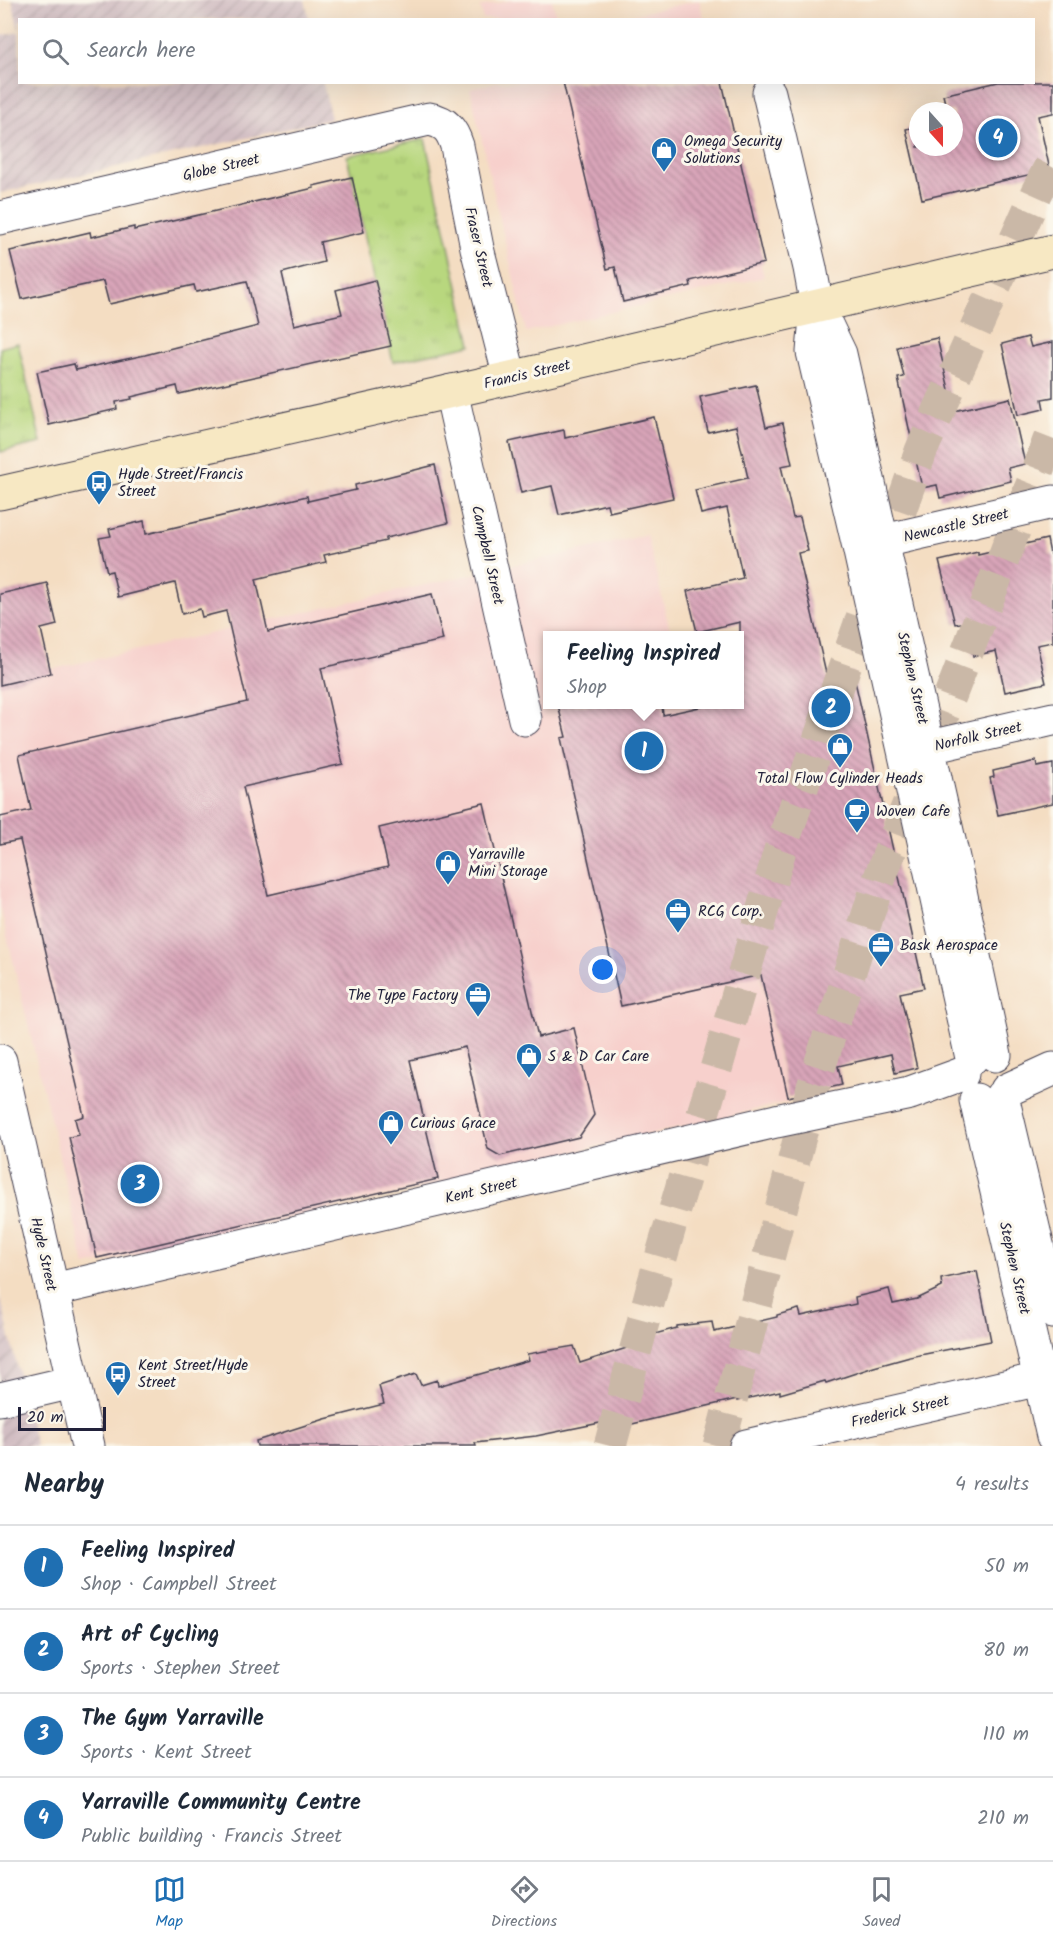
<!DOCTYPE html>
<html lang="en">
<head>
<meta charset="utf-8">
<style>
  body { margin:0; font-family:Kalam,sans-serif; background:#f2f2f3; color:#1f2937 }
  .compass { position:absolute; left:909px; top:102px; width:54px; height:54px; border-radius:50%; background:#fff; box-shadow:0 6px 24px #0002; rotate:159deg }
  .scale { position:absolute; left:18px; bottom:15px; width:88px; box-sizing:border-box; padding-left:6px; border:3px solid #22223b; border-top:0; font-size:16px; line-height:21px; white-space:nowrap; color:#22223b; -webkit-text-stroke:4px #fbf7ec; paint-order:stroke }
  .you { position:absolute; left:603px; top:970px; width:21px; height:21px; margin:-15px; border:4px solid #fff; border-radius:50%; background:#1a73e8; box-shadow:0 0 0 9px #1a73e833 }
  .badge { display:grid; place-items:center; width:39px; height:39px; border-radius:50%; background:#1f6fb2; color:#fff; font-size:20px; font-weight:700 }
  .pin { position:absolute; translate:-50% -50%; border:3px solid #fff; box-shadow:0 2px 6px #0006 }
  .popup { position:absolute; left:543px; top:631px; width:201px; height:78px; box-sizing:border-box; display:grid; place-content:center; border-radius:0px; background:#fff; filter:drop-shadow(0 2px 4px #0005); font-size:20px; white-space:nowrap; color:#747a83 }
  .popup b { font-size:22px; color:#1f2937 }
  .popup::after { content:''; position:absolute; left:50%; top:100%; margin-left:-12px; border:12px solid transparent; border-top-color:#fff }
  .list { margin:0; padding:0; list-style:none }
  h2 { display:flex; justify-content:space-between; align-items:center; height:78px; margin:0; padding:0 24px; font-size:26px }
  h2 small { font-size:20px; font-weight:400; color:#747a83 }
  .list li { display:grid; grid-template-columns:39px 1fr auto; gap:18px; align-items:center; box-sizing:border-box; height:84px; padding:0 24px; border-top:2px solid #e0e1e3 }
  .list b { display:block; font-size:22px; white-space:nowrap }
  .list p { margin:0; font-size:20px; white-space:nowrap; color:#747a83 }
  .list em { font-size:20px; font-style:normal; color:#747a83 }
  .icon { flex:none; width:33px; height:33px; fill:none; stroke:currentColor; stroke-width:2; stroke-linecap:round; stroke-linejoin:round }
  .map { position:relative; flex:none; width:1053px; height:1446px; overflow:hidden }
  .search { position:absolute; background:#fff; box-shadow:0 6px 24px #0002; left:18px; right:18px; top:18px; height:66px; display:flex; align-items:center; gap:15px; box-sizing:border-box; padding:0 21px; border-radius:0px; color:#747a83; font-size:22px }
  .sheet { height:414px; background:#fff }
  nav { display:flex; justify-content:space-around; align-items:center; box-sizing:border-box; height:84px; border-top:2px solid #e0e1e3; background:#fff; font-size:16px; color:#747a83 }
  nav a { display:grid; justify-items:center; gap:3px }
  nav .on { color:#1f6fb2 }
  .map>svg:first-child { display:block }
</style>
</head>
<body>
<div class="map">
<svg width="1053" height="1446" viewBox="0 0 1053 1446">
  <defs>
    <pattern id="industrial-furrows" width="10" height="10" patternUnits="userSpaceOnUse" patternTransform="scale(1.5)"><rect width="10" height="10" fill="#d2bec3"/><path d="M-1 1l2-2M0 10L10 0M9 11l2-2" fill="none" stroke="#b4a3a8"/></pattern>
    <pattern id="grass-tufts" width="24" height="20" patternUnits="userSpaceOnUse" patternTransform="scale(1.5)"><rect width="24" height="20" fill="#b8d77e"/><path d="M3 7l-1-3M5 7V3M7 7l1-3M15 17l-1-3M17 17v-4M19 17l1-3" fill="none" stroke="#9eb86e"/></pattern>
    <pattern id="building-back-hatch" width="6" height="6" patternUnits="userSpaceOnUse" patternTransform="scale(1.5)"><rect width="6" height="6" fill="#d9a5b9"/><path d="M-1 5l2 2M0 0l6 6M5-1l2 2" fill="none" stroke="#b08698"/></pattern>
  </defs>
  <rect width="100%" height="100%" fill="#fbf7ec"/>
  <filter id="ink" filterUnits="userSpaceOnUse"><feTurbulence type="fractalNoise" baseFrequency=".0167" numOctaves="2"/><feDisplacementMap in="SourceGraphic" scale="12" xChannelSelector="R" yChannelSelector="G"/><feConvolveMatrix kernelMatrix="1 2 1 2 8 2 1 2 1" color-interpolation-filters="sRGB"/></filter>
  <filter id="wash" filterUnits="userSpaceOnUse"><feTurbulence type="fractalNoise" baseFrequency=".008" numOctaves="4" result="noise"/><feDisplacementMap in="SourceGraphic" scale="24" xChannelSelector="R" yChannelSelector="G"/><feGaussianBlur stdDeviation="1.35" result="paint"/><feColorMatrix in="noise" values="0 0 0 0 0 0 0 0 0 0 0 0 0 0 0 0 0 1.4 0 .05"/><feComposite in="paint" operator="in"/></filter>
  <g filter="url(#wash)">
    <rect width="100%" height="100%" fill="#f4ddc2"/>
    <!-- built -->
    <path fill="#f7d0cc" d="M 511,0 L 552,0 L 557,19 L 483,19 L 480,7 Z
      M 699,0 L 704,19 L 615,19 Z
      M 497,82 L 719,83 L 764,277 L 526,332 L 470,89 Z
      M 647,535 L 671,635 L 548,636 L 548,704 L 699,705 L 788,1102 L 85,1266 L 0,906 L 0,681 Z"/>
    <!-- industrial -->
    <path fill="url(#industrial-furrows)" d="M 12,0 L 305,0 L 309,19 L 20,20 L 19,31 Z
      M 19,32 L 20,82 L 323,83 L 331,119 L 0,193 L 0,36 Z
      M 0,1296 L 36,1446 L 0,1446 Z"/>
    <!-- grass -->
    <path fill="url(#grass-tufts)" stroke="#6d7c5c" stroke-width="1.5" d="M 425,139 L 471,345 L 393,362 L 347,156 Z
      M 18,343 L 41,443 L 0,452 L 0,348 Z"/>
    <g id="blocks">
      <!-- building -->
      <path fill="url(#building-back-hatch)" d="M 563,82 L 722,82 L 764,263 L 690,281 L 691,286 L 623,302 L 615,267 L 607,269 Z
        M 998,82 L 1053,82 L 1053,113 L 1038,116 L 1050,170 L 922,199 L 906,129 L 918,126 L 918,147 L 954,147 L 954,111 L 947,111 L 943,95 Z
        M 352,177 L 364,232 L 320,242 L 324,262 L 282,273 L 294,325 L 342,314 L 336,290 L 375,280 L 391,346 L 179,394 L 177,386 L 131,397 L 132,399 L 116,402 L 117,409 L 49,425 L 37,372 L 74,364 L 76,370 L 145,355 L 258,326 L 247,281 L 196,292 L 194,285 L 109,304 L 103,281 L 22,299 L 10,251 L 90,232 L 91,237 L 134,227 L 134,230 L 314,188 L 313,186 Z
        M 1028,337 L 1031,347 L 1053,342 L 1053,397 L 1042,399 L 1044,409 L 1018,415 L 1002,344 Z
        M 937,338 L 954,411 L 1010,398 L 1025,464 L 1008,468 L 1011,481 L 940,498 L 937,485 L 922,488 L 898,378 L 904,377 L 897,347 Z
        M 756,385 L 766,427 L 783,423 L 792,464 L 781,466 L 793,518 L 800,517 L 808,551 L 798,553 L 827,678 L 853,672 L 924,988 L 900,993 L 917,1068 L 895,1073 L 891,1054 L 838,1066 L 842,1085 L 788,1097 L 761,975 L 621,1006 L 561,738 L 566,737 L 558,705 L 662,705 L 663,715 L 709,705 L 740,705 L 740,622 L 697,632 L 687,591 L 743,578 L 727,508 L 701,514 L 695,490 L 748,478 L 736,426 L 708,432 L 700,397 Z
        M 654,417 L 673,498 L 609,512 L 607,504 L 559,515 L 552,486 L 521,493 L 509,442 L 564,430 L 565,438 Z
        M 435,465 L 448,523 L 386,538 L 386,541 L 324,555 L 326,562 L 256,579 L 268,632 L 432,594 L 443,640 L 321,668 L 343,764 L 243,787 L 268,895 L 388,867 L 379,828 L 484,803 L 538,1037 L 574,1028 L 594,1115 L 579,1137 L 500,1156 L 488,1149 L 465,1047 L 410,1060 L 438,1179 L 97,1258 L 69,1137 L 79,1135 L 75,1119 L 84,1116 L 20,840 L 0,844 L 0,817 L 31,810 L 19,755 L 247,702 L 226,611 L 202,617 L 200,609 L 182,614 L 175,583 L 118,597 L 112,571 L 107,572 L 99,538 L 111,536 L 109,529 L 144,521 L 146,534 L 307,496 L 308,501 L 356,490 L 355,485 Z
        M 1047,539 L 1050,554 L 1053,553 L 1053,642 L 1037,645 L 1046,683 L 1005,692 L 996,651 L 973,656 L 966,622 L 955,624 L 939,561 L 978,552 L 978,555 Z
        M 47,583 L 57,625 L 41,629 L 51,673 L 0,685 L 0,594 Z
        M 1036,761 L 1037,767 L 1053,764 L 1053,803 L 998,815 L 990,778 L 994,777 L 993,771 Z
        M 977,1271 L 991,1341 L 910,1357 L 874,1367 L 826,1383 L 825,1381 L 780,1394 L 780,1391 L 737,1401 L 737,1399 L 607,1430 L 605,1422 L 536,1436 L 475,1443 L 476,1446 L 257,1446 L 256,1441 L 325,1419 L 384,1404 L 379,1386 L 416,1374 L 421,1385 L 437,1380 L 438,1386 L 529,1360 L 527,1354 L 574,1346 L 580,1363 L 630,1347 L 629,1341 L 677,1328 L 677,1326 L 712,1322 L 714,1332 L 777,1317 L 777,1315 L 799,1309 L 801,1316 L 856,1304 L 855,1297 L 889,1289 L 893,1304 L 917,1299 L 942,1287 L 941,1279 Z"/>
    </g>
  </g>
  <g filter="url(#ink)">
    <use href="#blocks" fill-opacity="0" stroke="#423e4f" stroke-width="1.5"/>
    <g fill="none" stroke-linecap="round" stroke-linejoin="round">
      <!-- motorway-tunnel -->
      <path stroke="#cab8a7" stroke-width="33" stroke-dasharray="33 16" stroke-linecap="butt" d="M 610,1446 L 653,1285 L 780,850 L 921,451 L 1036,194 L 1053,161
        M 719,1446 L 813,1087 L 879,880 L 1053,430"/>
      <!-- minor casing -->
      <g stroke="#423e4f" stroke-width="35">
        <path id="minor" d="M 769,93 L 810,268 L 817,306 L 813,352 L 859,547 L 972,1058
          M 0,218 L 429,119 C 446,122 452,130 457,146 L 477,248 L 510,378
          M 817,306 L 840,354 L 953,858 L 995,1055
          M 451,391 L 525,719
          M 862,546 L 1053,502
          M 908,752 L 1053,719
          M 1007,1090 L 1053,1069
          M 1002,1096 L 1053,1312
          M 976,1100 L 1053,1436
          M 53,1290 L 776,1121 L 910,1093 L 962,1074
          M 0,1399 L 73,1382
          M 746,1446 L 1053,1376"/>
      </g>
      <!-- tertiary casing -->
      <g stroke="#423e4f" stroke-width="35">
        <path id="tertiary" d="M 0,1061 L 88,1446"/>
      </g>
      <!-- secondary casing -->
      <g stroke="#423e4f" stroke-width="35">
        <path id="secondary" d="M 0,493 L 510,378 L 1053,251"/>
      </g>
      <!-- minor -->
      <use href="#minor" stroke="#fff" stroke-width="33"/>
      <!-- tertiary -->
      <use href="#tertiary" stroke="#fff" stroke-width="33"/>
      <!-- secondary -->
      <use href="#secondary" stroke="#f7e8c3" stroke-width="33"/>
    </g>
  </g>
  <!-- icons -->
  <defs>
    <g id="shop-pin" transform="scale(1.35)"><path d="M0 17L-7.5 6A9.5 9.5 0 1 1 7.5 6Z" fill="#1f6fb2" stroke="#fbf7ec"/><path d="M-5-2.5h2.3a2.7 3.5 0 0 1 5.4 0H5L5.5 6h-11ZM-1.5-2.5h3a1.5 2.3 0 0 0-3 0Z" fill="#fff"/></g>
    <g id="bus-pin" transform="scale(1.35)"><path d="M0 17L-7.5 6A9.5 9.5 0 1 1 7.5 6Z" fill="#1f6fb2" stroke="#fbf7ec"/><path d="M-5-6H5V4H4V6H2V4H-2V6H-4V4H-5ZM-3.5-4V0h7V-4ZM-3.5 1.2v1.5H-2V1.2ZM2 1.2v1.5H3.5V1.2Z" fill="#fff"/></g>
    <g id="cafe-pin" transform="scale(1.35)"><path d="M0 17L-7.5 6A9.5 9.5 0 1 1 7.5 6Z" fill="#1f6fb2" stroke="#fbf7ec"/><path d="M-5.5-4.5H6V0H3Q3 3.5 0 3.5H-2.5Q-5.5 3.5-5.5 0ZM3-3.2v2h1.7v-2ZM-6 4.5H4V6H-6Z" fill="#fff"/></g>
    <g id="office-pin" transform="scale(1.35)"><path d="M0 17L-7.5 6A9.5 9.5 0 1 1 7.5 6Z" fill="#1f6fb2" stroke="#fbf7ec"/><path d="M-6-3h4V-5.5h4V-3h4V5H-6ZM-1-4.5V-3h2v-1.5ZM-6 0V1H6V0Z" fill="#fff"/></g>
  </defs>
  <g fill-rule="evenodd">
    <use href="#shop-pin" x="664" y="150"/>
    <use href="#bus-pin" x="99" y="483"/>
    <use href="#shop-pin" x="840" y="746"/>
    <use href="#cafe-pin" x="857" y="811"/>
    <use href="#shop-pin" x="448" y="863"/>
    <use href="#office-pin" x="678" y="911"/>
    <use href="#office-pin" x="881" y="945"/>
    <use href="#office-pin" x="478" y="995"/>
    <use href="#shop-pin" x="529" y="1056"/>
    <use href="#shop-pin" x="391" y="1123"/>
    <use href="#bus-pin" x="118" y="1374"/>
  </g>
  <g text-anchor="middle" stroke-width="6" stroke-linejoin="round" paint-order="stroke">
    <!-- poi labels -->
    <g font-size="15" fill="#22223b" stroke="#fbf7ec" text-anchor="start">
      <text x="684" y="146">Omega Security<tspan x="684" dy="17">Solutions</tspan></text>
      <text x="118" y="479">Hyde Street/Francis<tspan x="118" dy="17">Street</tspan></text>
      <text x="840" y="783" text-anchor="middle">Total Flow Cylinder Heads</text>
      <text x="876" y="816">Woven Cafe</text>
      <text x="468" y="859">Yarraville<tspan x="468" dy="17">Mini Storage</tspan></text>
      <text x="698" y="916">RCG Corp.</text>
      <text x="900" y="950">Bask Aerospace</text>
      <text x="458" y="1000" text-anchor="end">The Type Factory</text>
      <text x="548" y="1061">S &amp; D Car Care</text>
      <text x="410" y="1128">Curious Grace</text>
      <text x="138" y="1370">Kent Street/Hyde<tspan x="138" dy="17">Street</tspan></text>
    </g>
    <!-- street labels -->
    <g font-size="15" fill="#22223b" stroke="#fbf7ec">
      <text transform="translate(221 167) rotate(-13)" y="5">Globe Street</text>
      <text transform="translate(479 247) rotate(77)" y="5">Fraser Street</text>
      <text transform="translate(527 374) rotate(-13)" y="5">Francis Street</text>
      <text transform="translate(956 525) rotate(-13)" y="5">Newcastle Street</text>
      <text transform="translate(488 555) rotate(77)" y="5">Campbell Street</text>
      <text transform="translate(913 678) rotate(77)" y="5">Stephen Street</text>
      <text transform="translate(978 736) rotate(-13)" y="5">Norfolk Street</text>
      <text transform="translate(481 1190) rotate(-13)" y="5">Kent Street</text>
      <text transform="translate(44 1254) rotate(77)" y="5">Hyde Street</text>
      <text transform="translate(1015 1268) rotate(77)" y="5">Stephen Street</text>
      <text transform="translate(900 1411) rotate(-13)" y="5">Frederick Street</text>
    </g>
  </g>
</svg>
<svg class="compass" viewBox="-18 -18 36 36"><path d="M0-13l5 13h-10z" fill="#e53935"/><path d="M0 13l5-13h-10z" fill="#747a83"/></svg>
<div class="scale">20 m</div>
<div class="you"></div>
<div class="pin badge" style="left:644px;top:751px">1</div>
<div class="popup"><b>Feeling Inspired</b>Shop</div>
<div class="pin badge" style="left:831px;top:708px">2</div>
<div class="pin badge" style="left:140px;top:1184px">3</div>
<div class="pin badge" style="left:998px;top:138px">4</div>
<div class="search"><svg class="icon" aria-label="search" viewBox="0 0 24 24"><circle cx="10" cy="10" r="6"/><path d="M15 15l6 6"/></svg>Search here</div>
</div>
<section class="sheet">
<h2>Nearby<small>4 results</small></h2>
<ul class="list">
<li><span class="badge">1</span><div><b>Feeling Inspired</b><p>Shop · Campbell Street</p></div><em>50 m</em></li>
<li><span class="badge">2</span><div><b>Art of Cycling</b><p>Sports · Stephen Street</p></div><em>80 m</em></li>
<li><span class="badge">3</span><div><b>The Gym Yarraville</b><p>Sports · Kent Street</p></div><em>110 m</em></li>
<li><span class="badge">4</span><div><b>Yarraville Community Centre</b><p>Public building · Francis Street</p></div><em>210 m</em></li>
</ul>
</section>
<nav>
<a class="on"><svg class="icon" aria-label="map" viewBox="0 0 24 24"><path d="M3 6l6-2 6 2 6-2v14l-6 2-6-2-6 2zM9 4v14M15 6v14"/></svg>Map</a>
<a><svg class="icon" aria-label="directions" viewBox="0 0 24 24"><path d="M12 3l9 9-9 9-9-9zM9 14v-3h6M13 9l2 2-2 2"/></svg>Directions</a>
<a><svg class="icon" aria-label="saved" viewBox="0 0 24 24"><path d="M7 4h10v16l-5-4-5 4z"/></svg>Saved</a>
</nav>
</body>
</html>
